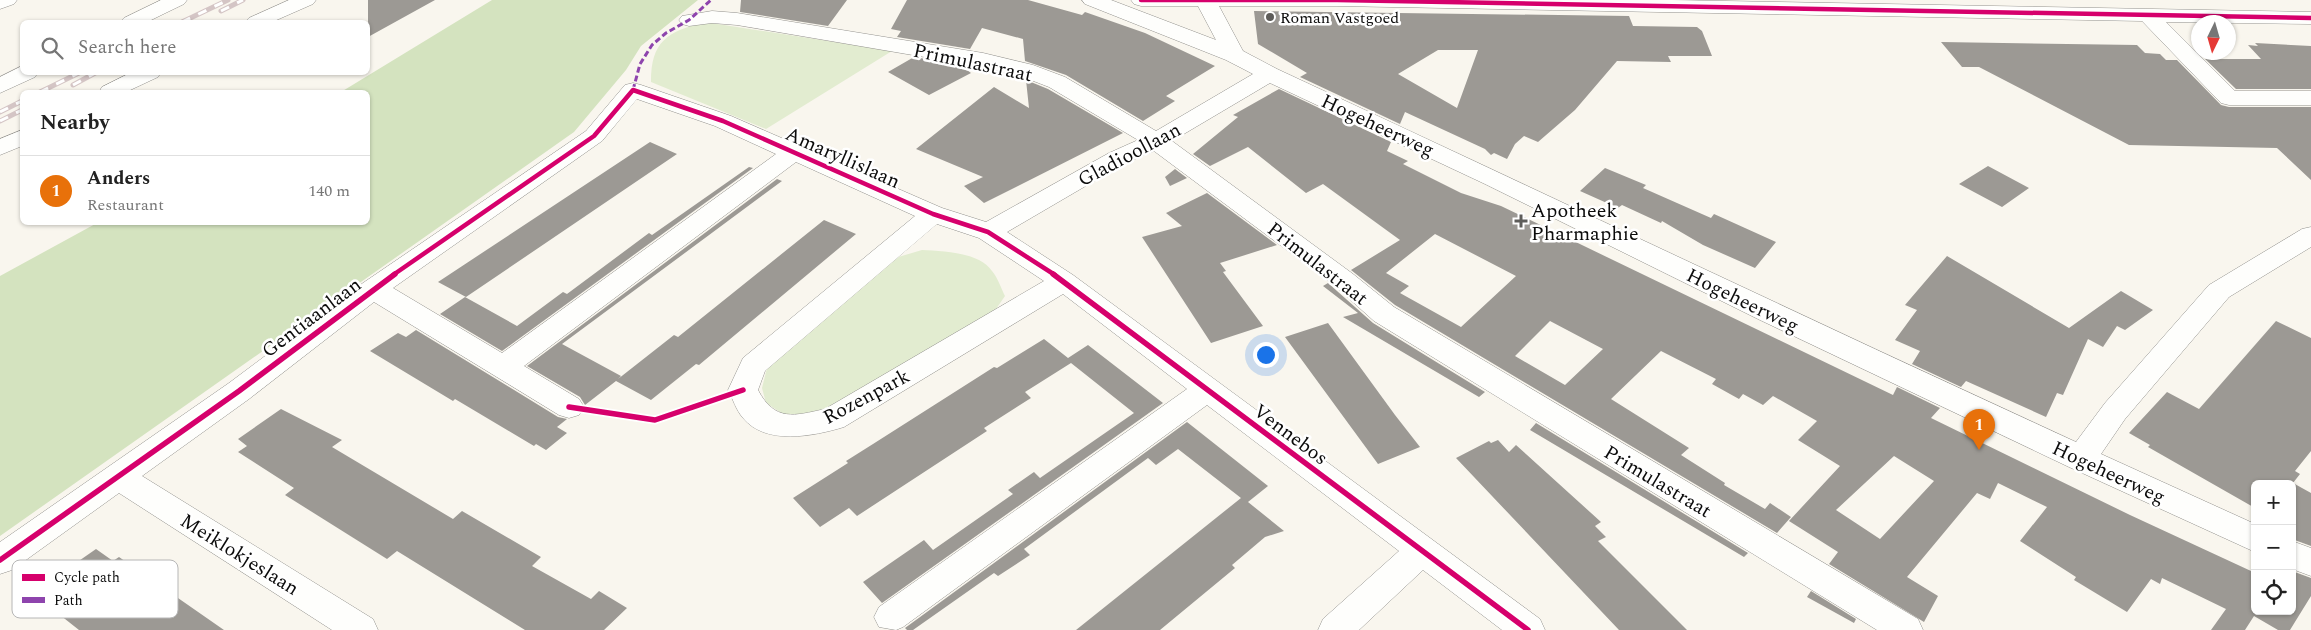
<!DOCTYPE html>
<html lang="en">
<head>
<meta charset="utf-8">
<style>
  body { margin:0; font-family:Spectral,serif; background:#f2f2f2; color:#222 }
  .controls { position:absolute; right:15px; bottom:15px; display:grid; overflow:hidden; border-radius:8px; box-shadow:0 1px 4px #0004 }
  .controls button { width:45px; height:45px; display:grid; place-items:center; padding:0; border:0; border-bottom:1px solid #e0e0e0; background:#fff; color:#222; font:25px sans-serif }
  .compass { position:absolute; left:2191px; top:15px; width:45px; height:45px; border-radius:50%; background:#fff; box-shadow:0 1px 4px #0004; rotate:185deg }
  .you { position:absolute; left:1265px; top:354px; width:18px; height:18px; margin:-12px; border:4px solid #fff; border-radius:50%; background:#1a73e8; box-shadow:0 0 0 8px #1a73e833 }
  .badge { display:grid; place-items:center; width:32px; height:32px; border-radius:50%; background:#d93025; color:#fff; font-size:16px; font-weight:700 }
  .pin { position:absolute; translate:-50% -41px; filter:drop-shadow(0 1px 2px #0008) }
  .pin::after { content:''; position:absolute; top:26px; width:18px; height:15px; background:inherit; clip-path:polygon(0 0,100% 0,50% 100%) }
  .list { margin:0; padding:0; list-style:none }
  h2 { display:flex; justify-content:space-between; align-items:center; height:65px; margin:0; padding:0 20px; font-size:21px }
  h2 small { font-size:16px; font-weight:400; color:#767676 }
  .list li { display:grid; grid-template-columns:32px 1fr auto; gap:15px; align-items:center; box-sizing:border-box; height:70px; padding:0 20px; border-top:1px solid #e0e0e0 }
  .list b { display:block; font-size:19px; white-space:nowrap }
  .list p { margin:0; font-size:16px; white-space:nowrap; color:#767676 }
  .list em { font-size:16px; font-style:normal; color:#767676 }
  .icon { flex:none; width:28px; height:28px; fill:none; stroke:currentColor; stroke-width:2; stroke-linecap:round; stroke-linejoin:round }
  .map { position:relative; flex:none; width:2311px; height:630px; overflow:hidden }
  .search { position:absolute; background:#fff; box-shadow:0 1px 4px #0004; left:20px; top:20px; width:350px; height:55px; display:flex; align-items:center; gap:12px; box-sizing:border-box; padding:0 18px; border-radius:8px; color:#767676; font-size:19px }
  .panel { position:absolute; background:#fff; box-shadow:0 1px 4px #0004; left:20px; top:90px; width:350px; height:135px; border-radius:8px }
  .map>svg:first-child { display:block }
</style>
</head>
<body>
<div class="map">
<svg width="2311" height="630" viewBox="0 0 2311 630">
  <rect width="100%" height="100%" fill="#f9f6ee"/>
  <!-- green -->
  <path fill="#e2ecd0" d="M 705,22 L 892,51 L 766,129 L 651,82 C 651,41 667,32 705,22 Z
    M 922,250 C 943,251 979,252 992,271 C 998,278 1001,288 1005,296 L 996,309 L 829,410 L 808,415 L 783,414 L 766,403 L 762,388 L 767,368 L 895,258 Z"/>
  <!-- forest -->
  <path fill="#d4e3bf" d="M 492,0 L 698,0 L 641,46 L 626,70 L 574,132 L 0,536 L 0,276 L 97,223 L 368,222 L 368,92 L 341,92 Z"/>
  <!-- building -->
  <path fill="#9c9994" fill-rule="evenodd" d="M 368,0 L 435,0 L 368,37 Z
    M 741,0 L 847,0 L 828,26 L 740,12 Z
    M 907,0 L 1028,0 L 1082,15 L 1085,12 L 1145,33 L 1215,66 L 1166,96 L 1175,101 L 1143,121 L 1066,75 L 1025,61 L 1023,39 L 982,28 L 970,49 L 897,37 L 901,31 L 891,29 Z
    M 1254,11 L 1629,16 L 1633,26 L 1697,27 L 1702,31 L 1712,56 L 1668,56 L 1671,62 L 1617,61 L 1575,110 L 1538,142 L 1524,136 L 1515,144 L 1507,159 L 1494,153 L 1491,155 L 1485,149 L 1405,112 L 1400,124 L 1300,77 L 1307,73 L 1258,44 ZM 1438,50 L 1478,50 L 1457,108 L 1398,74 Z
    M 1941,42 L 2137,45 L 2145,53 L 2160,54 L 2166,60 L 2177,60 L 2221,105 L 2229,107 L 2311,107 L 2311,180 L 2277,148 L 2129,145 L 1979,67 L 1962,67 Z
    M 2255,43 L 2311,46 L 2311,89 L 2236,89 L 2205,59 L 2261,59 L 2248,45 L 2258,46 Z
    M 914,57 L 960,65 L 971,73 L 929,95 L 888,72 Z
    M 1026,80 L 1048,89 L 1123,133 L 984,203 L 964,186 L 983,177 L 916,149 L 994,87 L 1029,108 Z
    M 1279,89 L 1391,142 L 1387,151 L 1408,161 L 1403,164 L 1461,193 L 1501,206 L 1893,395 L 1897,387 L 1940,408 L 1931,418 L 2130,515 L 2251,571 L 2255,566 L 2255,611 L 2292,611 L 2292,571 L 2311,578 L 2311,596 L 2290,630 L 2278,630 L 2254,616 L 2245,630 L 2211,630 L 2226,609 L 2162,578 L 2160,584 L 2151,579 L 2127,612 L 2074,580 L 2076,577 L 2020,541 L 2047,507 L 1998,483 L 1990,499 L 1977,493 L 1907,577 L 1938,596 L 1924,622 L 1829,564 L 1838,552 L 1789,521 L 1840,466 L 1798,440 L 1817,421 L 1773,396 L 1763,405 L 1743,394 L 1739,399 L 1712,384 L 1716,379 L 1661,351 L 1611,399 L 1689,448 L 1681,455 L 1725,483 L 1724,485 L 1765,509 L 1770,503 L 1791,517 L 1777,533 L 1395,305 L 1351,270 L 1400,240 L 1323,184 L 1306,193 L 1248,147 L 1210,166 L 1193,154 L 1238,117 L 1233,115 ZM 1435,234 L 1516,276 L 1461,327 L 1400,293 L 1409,286 L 1386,273 ZM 1550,321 L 1603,349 L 1565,385 L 1515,356 ZM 1894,456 L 1934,481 L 1880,539 L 1836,510 Z
    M 650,142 L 677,154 L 466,297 L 438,282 Z
    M 1988,166 L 2029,188 L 2002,207 L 1959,184 Z
    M 749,167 L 753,168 L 502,351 L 440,314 L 465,297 L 517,326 L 563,292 L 567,294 L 649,233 L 652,235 Z
    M 1605,168 L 1646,185 L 1643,188 L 1711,218 L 1714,214 L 1776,242 L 1755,268 L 1703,245 L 1662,221 L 1661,223 L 1622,205 L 1618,208 L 1580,191 Z
    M 1175,169 L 1187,178 L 1170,186 L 1165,177 Z
    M 777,179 L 782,181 L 562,344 L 621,376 L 618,379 L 674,335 L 678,337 L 824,220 L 856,234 L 699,365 L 696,364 L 651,400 L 616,381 L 585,405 L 580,397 L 527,366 Z
    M 1207,193 L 1277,245 L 1220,263 L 1226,271 L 1223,272 L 1263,326 L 1211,343 L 1142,237 L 1182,226 L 1166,213 Z
    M 1947,256 L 2069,328 L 2121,291 L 2153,310 L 2125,330 L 2117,326 L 2103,347 L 2088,339 L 2063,395 L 2057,393 L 2046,417 L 1966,381 L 1961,387 L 1912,364 L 1920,351 L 1895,340 L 1917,310 L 1905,305 Z
    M 1328,283 L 1373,323 L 1485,392 L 1479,397 L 1343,317 L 1358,313 L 1323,286 Z
    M 2276,321 L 2311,338 L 2311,451 L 2295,471 L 2300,474 L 2293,483 L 2311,493 L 2311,546 L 2292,539 L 2292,484 L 2255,484 L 2255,508 L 2148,447 L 2150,445 L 2129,433 L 2167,392 L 2199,409 Z
    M 1328,323 L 1395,415 L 1420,447 L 1378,464 L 1285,337 Z
    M 416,330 L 558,417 L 567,419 L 557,427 L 567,433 L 546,450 L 536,444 L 534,446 L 455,399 L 453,401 L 370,351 L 398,333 L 406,337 Z
    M 1044,339 L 1068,358 L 1088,345 L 1163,403 L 882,603 L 863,582 L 924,540 L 933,550 L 1013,494 L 1008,490 L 1034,472 L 1040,478 L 1134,413 L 1071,363 L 1025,392 L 1031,398 L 984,428 L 987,431 L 857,516 L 849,508 L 820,527 L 793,498 L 848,463 L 846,461 L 873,444 L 994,367 L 997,368 Z
    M 281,409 L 342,440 L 332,447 L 453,519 L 462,511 L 541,557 L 532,566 L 591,599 L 599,591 L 627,608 L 604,630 L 525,630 L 397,551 L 387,559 L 285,495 L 294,488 L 238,452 L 247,446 L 238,439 Z
    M 1187,422 L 1268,486 L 1248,502 L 1284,531 L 1265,537 L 1232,565 L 1235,568 L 1160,630 L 1076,630 L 1241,498 L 1178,449 L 1156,465 L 1148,458 L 1024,549 L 1030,555 L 998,576 L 994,573 L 913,630 L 907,630 L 905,628 Z
    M 1536,423 L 1748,553 L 1744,557 L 1530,430 Z
    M 1498,440 L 1509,452 L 1516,445 L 1601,522 L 1595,526 L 1606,537 L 1598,541 L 1687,630 L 1619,630 L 1456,458 L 1489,441 L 1491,443 Z
    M 96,549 L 113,561 L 119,557 L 224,630 L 79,630 L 46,604 L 64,591 L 50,581 Z
    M 1811,591 L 1856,619 L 1854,623 L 1807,597 Z"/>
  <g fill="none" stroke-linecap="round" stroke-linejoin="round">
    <!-- minor casing -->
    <g stroke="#92918d" stroke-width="1">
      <path id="minor" d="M 0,0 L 17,0 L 14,4 L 0,9 Z
        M 161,0 L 187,0 L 184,4 L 147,22 L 120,22 L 124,18 Z
        M 289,0 L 316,0 L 313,4 L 272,22 L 245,22 L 249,18 Z
        M 1082,0 L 1111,0 L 1216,40 L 1198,6 L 1141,6 L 1134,4 L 1131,0 L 1672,0 L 2311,12 L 2311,24 L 2166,22 L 2235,91 L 2311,91 L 2311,105 L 2229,105 L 2221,103 L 2142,21 L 1337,6 L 1219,6 L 1243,51 L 1277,69 C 1544,193 1808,319 2076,442 L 2105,403 L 2209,285 L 2302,229 L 2311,227 L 2311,247 L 2229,297 L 2125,419 L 2101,454 L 2255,524 L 2255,552 L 2069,467 L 1760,320 L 1485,184 L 1270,83 L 1172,141 L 1353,274 L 1394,307 L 1918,619 L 1923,630 L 1877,630 L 1374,321 L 1335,286 L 1154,151 L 1125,163 L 1007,232 L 1073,275 L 1540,619 L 1545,630 L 1502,630 L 1423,570 L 1359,630 L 1318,630 L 1323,619 L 1399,551 L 1207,405 L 903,627 L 896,630 L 879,627 L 874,617 L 879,607 L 1187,389 L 1063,294 L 844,427 C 814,436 766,446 743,418 C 736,410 733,399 728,390 L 743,358 L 915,216 L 796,162 L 524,366 L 579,399 L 584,407 L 579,415 L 569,418 L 559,415 L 374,302 L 249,399 L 142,476 L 373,619 L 378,630 L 332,630 L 119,493 L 12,570 L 0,574 L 0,542 L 229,383 L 363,283 L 586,131 L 625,85 L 633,83 L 641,85 L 731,116 L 942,208 L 986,222 L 1109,153 L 1138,140 L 1049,87 L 1018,75 L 983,67 L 737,25 L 712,23 L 689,26 L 682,24 L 679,20 L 682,16 L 712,11 L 737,13 L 983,53 L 1033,65 L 1065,77 L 1156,131 L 1253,74 L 1226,60 L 1085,4 ZM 637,99 L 715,126 L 776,154 L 502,353 L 393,288 L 602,141 ZM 937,224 L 979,238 L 1044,281 L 825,409 C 794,416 775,422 758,390 L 765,371 Z
        M 22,66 L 22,72 L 38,72 L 35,77 L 0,93 L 0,77 Z
        M 132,72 L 161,72 L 158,77 L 126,92 L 99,92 L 102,87 Z
        M 22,130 L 22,146 L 0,155 L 0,139 Z
        M 2292,541 L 2311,548 L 2311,576 L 2292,569 Z"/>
    </g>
    <!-- minor -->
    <use href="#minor" fill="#fefefc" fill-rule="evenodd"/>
    <!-- rail casing -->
    <g stroke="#d4c5c5" stroke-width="5">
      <path id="rail" d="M 221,11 L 243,0
        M 182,22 L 228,0
        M 73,85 L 97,72
        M 40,92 L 81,72
        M 0,112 L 22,101
        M 0,121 L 22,110"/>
    </g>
    <!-- rail -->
    <use href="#rail" stroke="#fff" stroke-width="3" stroke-dasharray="9" stroke-linecap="butt"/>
    <!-- quiet -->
    <path stroke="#8e44ad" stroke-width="3" stroke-dasharray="6 3" stroke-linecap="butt" d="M 633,90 L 640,64 L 652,45 L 666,33 L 689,20 L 711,0"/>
    <!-- cycleway-far1 casing -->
    <g stroke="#fff" stroke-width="7">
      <path id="cycleway-far1" d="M 1141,0 L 1337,0 L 2311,18
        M 393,275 L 594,136 L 633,90 L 723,121 L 933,214 L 988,232 L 1055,275"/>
    </g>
    <!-- cycleway casing -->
    <g stroke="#fff" stroke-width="9">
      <path id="cycleway" d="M 1053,274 L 1528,630
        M 569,407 L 655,420 L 743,390
        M 0,560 L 239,391 L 395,274"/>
    </g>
    <!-- cycleway-far1 -->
    <use href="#cycleway-far1" stroke="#d6006c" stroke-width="4.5"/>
    <!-- cycleway -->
    <use href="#cycleway" stroke="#d6006c" stroke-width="5.5"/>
  </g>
  <!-- markers -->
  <g fill="#5e5d5a" stroke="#fff" stroke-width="2">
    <circle cx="1270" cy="17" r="5"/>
    <path d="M1518.5 213.5h5v5h5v5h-5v5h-5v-5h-5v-5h5z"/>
  </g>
  <g text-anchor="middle" stroke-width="5" stroke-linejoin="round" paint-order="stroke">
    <!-- far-poi labels -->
    <g font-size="16" fill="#0b0b0b" stroke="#fff" text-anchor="start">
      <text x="1280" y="23">Roman Vastgoed</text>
    </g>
    <!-- street labels -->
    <g font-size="20" fill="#0b0b0b" stroke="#fff">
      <text transform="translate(973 62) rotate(12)" y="7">Primulastraat</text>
      <text transform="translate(1378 125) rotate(25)" y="7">Hogeheerweg</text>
      <text transform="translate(1129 154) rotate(-28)" y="7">Gladioollaan</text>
      <text transform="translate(843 157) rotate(24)" y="7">Amaryllislaan</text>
      <text transform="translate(1318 263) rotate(38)" y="7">Primulastraat</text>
      <text transform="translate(1743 300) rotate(26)" y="7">Hogeheerweg</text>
      <text transform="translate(311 317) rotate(-37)" y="7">Gentiaanlaan</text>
      <text transform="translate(866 396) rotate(-28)" y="7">Rozenpark</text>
      <text transform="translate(1291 434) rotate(37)" y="7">Vennebos</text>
      <text transform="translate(2109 472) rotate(25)" y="7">Hogeheerweg</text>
      <text transform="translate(1658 481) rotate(31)" y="7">Primulastraat</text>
      <text transform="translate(240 554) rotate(32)" y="7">Meiklokjeslaan</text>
    </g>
    <!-- poi labels -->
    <g font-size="20" fill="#0b0b0b" stroke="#fff" text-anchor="start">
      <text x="1531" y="217">Apotheek<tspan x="1531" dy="23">Pharmaphie</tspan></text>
    </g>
  </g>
  <!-- legend -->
  <rect x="12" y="560" width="166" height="58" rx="8" fill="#fff" stroke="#b6b6b6" stroke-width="1"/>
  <rect x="22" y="574" width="23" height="7" fill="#d6006c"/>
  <rect x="22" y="597" width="23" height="6" fill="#8e44ad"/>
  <g font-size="14" fill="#0b0b0b">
    <text x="54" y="582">Cycle path</text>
    <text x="54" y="605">Path</text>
  </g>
</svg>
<div class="controls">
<button>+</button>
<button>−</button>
<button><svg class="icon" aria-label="locate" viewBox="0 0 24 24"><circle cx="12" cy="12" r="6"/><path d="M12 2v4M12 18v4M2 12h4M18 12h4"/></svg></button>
</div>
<svg class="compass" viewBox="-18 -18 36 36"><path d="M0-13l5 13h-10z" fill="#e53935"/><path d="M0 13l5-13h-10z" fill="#767676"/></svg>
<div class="you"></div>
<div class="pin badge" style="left:1979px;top:450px;background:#e8710a">1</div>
<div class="search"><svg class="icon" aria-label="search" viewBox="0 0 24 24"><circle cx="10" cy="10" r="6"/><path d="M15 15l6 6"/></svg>Search here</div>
<section class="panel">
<h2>Nearby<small></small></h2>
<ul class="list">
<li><span class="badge" style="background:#e8710a">1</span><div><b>Anders</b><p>Restaurant</p></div><em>140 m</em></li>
</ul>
</section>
</div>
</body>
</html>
